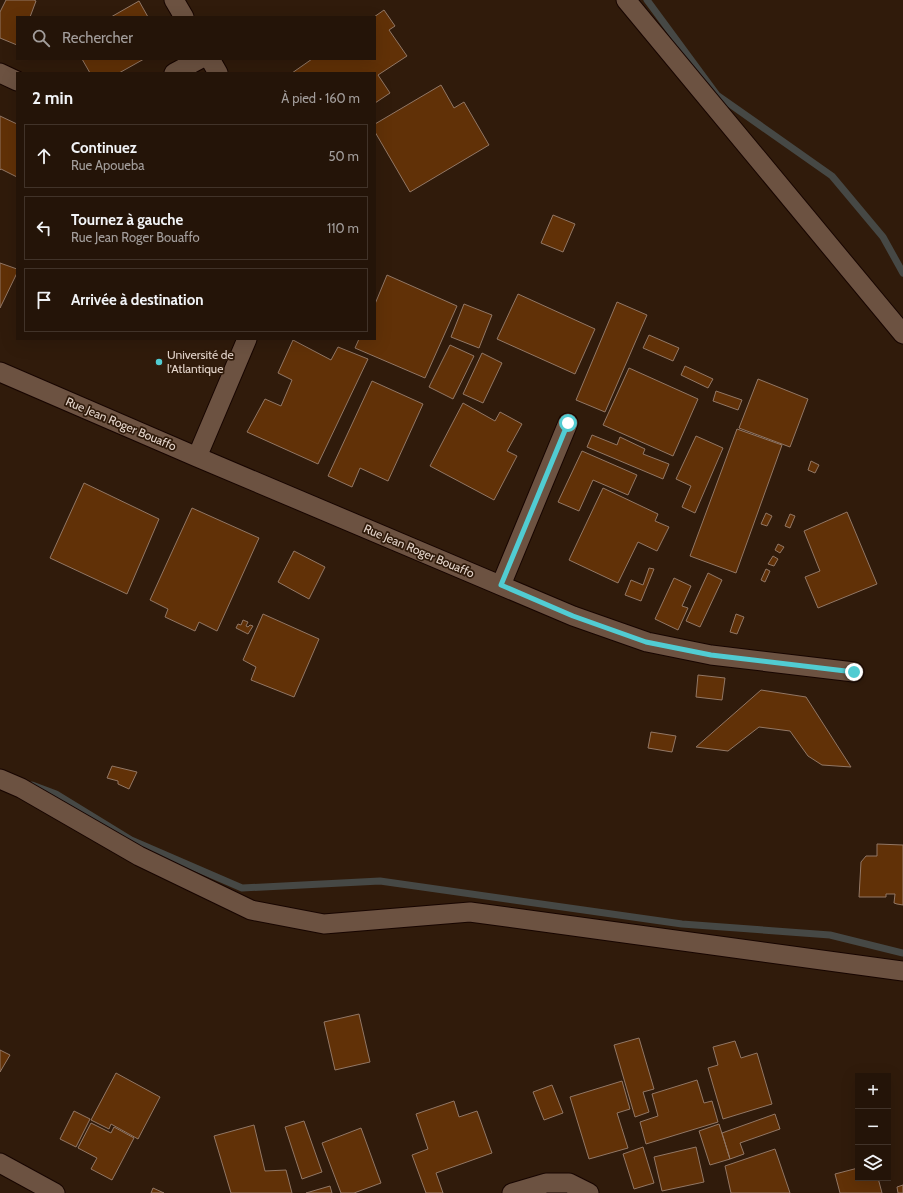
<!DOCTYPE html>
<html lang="fr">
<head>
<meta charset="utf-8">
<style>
  body { margin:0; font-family:Cabin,sans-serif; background:#2c1d12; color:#f1f3f6 }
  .controls { position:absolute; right:12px; bottom:12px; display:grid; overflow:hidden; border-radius:0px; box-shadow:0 4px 16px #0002 }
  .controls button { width:36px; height:36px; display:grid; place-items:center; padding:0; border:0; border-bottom:1px solid #413329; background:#241408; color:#f1f3f6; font:20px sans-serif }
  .stop { position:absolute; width:12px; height:12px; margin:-9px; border:3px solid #51ccd2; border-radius:50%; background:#fff }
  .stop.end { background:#51ccd2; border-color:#fff; box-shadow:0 1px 4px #0008 }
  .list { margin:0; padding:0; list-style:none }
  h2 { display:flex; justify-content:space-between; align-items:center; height:52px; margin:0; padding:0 16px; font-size:17px }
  h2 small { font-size:13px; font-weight:400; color:#a39e9c }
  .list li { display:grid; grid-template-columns:26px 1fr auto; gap:12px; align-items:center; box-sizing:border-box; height:64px; margin:0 8px 8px; padding:0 8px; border:1px solid #413329; border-radius:0px }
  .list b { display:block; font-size:15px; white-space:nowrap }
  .list p { margin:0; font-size:13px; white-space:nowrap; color:#a39e9c }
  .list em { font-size:13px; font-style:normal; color:#a39e9c }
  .icon { flex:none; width:22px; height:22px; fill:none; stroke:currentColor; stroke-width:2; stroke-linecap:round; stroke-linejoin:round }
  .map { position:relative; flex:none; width:903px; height:1193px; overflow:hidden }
  .search { position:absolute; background:#241408; box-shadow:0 4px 16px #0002; left:16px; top:16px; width:360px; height:44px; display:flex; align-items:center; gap:10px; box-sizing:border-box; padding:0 14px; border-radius:0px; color:#a39e9c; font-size:15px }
  .panel { position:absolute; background:#241408; box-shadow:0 4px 16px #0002; left:16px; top:72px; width:360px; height:268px; border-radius:0px }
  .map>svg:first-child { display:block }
</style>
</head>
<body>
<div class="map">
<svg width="903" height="1193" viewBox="0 0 903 1193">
  <rect width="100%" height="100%" fill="#301b0b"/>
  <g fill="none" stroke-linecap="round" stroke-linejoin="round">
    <!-- stream -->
    <path stroke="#464845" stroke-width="7" d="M 647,0 L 717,95 L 832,176 L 883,237 L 903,273
      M 32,785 L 56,794 L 131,840 L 242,888 L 380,881 L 682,924 L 830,935 L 903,953"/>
  </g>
  <!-- building -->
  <path fill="#613107" stroke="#927765" d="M 6,0 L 34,0 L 36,1 L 30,17 L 17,17 L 17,45 L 0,38 L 0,12 Z
    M 139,1 L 148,17 L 111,17 Z
    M 384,10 L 395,26 L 389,30 L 407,56 L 378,75 L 390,93 L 375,103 L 375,73 L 292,73 L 312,59 L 375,59 L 375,17 L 374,17 Z
    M 82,59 L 144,59 L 119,73 L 90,73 Z
    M 441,85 L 454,108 L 464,102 L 489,145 L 410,192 L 375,132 L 375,124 Z
    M 0,116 L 17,124 L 17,177 L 1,169 L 0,170 Z
    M 553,215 L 575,224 L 563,252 L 541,243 Z
    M 0,263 L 17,269 L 17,273 L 0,308 Z
    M 387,275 L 457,306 L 425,378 L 355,348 L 359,339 L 375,339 L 375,304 Z
    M 518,294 L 595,329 L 575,374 L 497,339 Z
    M 617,302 L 647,315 L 605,412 L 576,400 Z
    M 464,304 L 492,315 L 479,348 L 451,337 Z
    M 649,335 L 679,348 L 673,361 L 643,348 Z
    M 293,340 L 331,360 L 338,347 L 368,359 L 318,464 L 247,432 L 265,399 L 281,406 L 292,380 L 278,373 Z
    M 450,345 L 474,356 L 453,399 L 429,387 Z
    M 482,353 L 502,363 L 483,403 L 463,394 Z
    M 685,366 L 713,379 L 708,388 L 681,375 Z
    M 629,368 L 698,399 L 673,456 L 603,425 Z
    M 758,379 L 808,399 L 790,447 L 739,428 Z
    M 372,381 L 423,404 L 388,481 L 360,468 L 352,487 L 328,476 Z
    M 716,391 L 742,400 L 738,410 L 713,401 Z
    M 463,403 L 495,421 L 500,412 L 522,424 L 507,451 L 517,456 L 494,500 L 430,466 Z
    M 737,429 L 782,445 L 736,573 L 690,556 Z
    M 592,435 L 617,445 L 620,437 L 645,449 L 643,454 L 669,464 L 663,479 L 587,447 Z
    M 696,436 L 723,448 L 695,513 L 682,507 L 691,486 L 676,479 Z
    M 582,451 L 637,475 L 628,495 L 593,480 L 579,511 L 558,502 Z
    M 811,461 L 819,465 L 815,473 L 808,470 Z
    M 84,483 L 159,519 L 127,594 L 50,558 Z
    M 603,488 L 658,514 L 655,521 L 669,527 L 657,551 L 638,542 L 618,583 L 569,560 Z
    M 192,508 L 259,538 L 217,631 L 199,622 L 195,631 L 165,617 L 168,609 L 150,600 Z
    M 847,512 L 877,584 L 818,608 L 805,577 L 820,571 L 804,531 Z
    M 766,513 L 772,516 L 767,526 L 761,524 Z
    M 790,514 L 795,516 L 790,528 L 785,526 Z
    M 778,544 L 784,547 L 780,553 L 775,550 Z
    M 294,551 L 325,567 L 309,599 L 278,582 Z
    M 773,556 L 778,559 L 774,566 L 768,564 Z
    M 649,568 L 654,569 L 641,601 L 625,595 L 631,580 L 643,585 Z
    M 766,569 L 770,571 L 765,582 L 761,580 Z
    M 708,573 L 722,580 L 700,627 L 686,621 Z
    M 674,578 L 691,586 L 682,606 L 688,608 L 678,630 L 655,619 Z
    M 263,614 L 319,639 L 294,697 L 251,680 L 256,667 L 243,660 Z
    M 736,614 L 744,617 L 737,634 L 730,632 Z
    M 243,620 L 248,622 L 246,626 L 248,627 L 250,625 L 253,626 L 248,634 L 236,628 L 238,624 L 241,625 Z
    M 698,675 L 725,678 L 722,700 L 696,697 Z
    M 761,690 L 806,697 L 851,767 L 822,765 L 808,756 L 790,731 L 759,727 L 728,751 L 696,747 Z
    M 651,732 L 676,736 L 672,752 L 648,748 Z
    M 112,766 L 137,772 L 129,789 L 118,784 L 118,781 L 107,778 Z
    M 877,844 L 903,845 L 903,905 L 897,904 L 894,903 L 895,894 L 886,894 L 886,897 L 859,897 L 861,862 L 866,856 L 877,856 Z
    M 359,1014 L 370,1062 L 335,1070 L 324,1022 Z
    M 639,1038 L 654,1089 L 643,1092 L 649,1112 L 635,1117 L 614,1045 Z
    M 735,1041 L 741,1058 L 757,1053 L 772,1104 L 723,1119 L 708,1068 L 718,1065 L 713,1047 Z
    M 0,1050 L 10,1055 L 0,1072 Z
    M 116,1073 L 160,1097 L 138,1139 L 111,1124 L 109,1129 L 91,1120 Z
    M 697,1080 L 704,1103 L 712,1101 L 718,1122 L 646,1144 L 640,1122 L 658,1116 L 652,1094 Z
    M 622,1081 L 630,1109 L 617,1113 L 628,1148 L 589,1159 L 570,1097 Z
    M 552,1085 L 563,1113 L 544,1120 L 533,1092 Z
    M 454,1101 L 459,1117 L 477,1111 L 492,1153 L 436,1173 L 443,1193 L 426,1193 L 412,1155 L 428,1149 L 416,1114 Z
    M 74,1111 L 90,1119 L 76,1147 L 60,1139 Z
    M 775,1114 L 780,1129 L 740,1143 L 744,1154 L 730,1159 L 722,1133 Z
    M 304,1121 L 322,1172 L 302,1179 L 285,1127 Z
    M 91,1123 L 111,1133 L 114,1127 L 134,1138 L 112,1180 L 91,1169 L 97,1158 L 78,1148 Z
    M 719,1124 L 730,1159 L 710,1165 L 699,1131 Z
    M 254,1125 L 265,1171 L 286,1170 L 292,1193 L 231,1193 L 214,1136 Z
    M 361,1128 L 381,1183 L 354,1193 L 341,1193 L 322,1143 Z
    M 643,1147 L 654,1183 L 634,1189 L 623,1154 Z
    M 696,1147 L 704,1182 L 662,1191 L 654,1157 Z
    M 775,1149 L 790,1193 L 731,1193 L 725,1166 Z
    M 858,1168 L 858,1178 L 878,1178 L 882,1193 L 840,1193 L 835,1174 Z
    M 903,1185 L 903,1193 L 898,1193 L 897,1187 Z
    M 330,1186 L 332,1193 L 306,1193 Z
    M 153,1188 L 164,1193 L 151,1193 Z"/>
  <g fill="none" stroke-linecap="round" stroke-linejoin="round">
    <!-- minor casing -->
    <g stroke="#170500" stroke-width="21">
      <path id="minor" d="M 174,0 L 184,17
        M 626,0 L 903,334
        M 210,59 L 218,73
        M 0,73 L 17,81
        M 174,73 L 200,59
        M 0,372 L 197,457 L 573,616 L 647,642 L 711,655 L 854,672
        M 197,457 L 247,339
        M 501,585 L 568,423
        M 0,779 L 21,788 L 139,856 L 251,910 L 324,924 L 470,912 L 903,971
        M 0,1163 L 55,1193
        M 512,1193 L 546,1183 L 569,1183 L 589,1193"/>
    </g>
    <!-- minor -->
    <use href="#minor" stroke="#6c5241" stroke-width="19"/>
  </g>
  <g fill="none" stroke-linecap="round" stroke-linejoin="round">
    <!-- route -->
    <path stroke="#51ccd2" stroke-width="5" d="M 568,423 L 501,585 L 573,616 L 646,642 L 711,655 L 854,672"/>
  </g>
  <!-- markers -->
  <circle fill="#51ccd2" stroke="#301b0b" stroke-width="1.5" cx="159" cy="362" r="4"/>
  <g text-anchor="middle" stroke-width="3.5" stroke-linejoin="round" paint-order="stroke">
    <!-- poi labels -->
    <g font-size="12" fill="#e4d5cb" stroke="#301b0b" text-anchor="start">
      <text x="167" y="359">Université de<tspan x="167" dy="14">l'Atlantique</tspan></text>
    </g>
    <!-- street labels -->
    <g font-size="12" fill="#e4d5cb" stroke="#301b0b">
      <text transform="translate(121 424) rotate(23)" y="4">Rue Jean Roger Bouaffo</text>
      <text transform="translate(419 551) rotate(23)" y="4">Rue Jean Roger Bouaffo</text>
    </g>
  </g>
</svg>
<div class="controls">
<button>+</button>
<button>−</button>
<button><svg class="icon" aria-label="layers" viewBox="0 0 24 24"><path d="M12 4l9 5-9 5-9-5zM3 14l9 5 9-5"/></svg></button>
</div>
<div class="stop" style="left:568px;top:423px"></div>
<div class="stop end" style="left:854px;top:672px"></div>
<div class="search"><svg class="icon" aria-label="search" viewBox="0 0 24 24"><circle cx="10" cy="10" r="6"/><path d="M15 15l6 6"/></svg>Rechercher</div>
<section class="panel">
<h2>2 min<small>À pied · 160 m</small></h2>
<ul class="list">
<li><svg class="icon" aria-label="ahead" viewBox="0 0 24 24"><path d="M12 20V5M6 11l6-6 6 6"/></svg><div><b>Continuez</b><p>Rue Apoueba</p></div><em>50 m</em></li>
<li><svg class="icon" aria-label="left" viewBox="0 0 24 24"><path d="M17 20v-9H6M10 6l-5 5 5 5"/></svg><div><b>Tournez à gauche</b><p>Rue Jean Roger Bouaffo</p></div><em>110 m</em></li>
<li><svg class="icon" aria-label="arrive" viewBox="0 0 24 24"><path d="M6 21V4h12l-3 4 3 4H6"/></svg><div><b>Arrivée à destination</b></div></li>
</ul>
</section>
</div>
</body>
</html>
